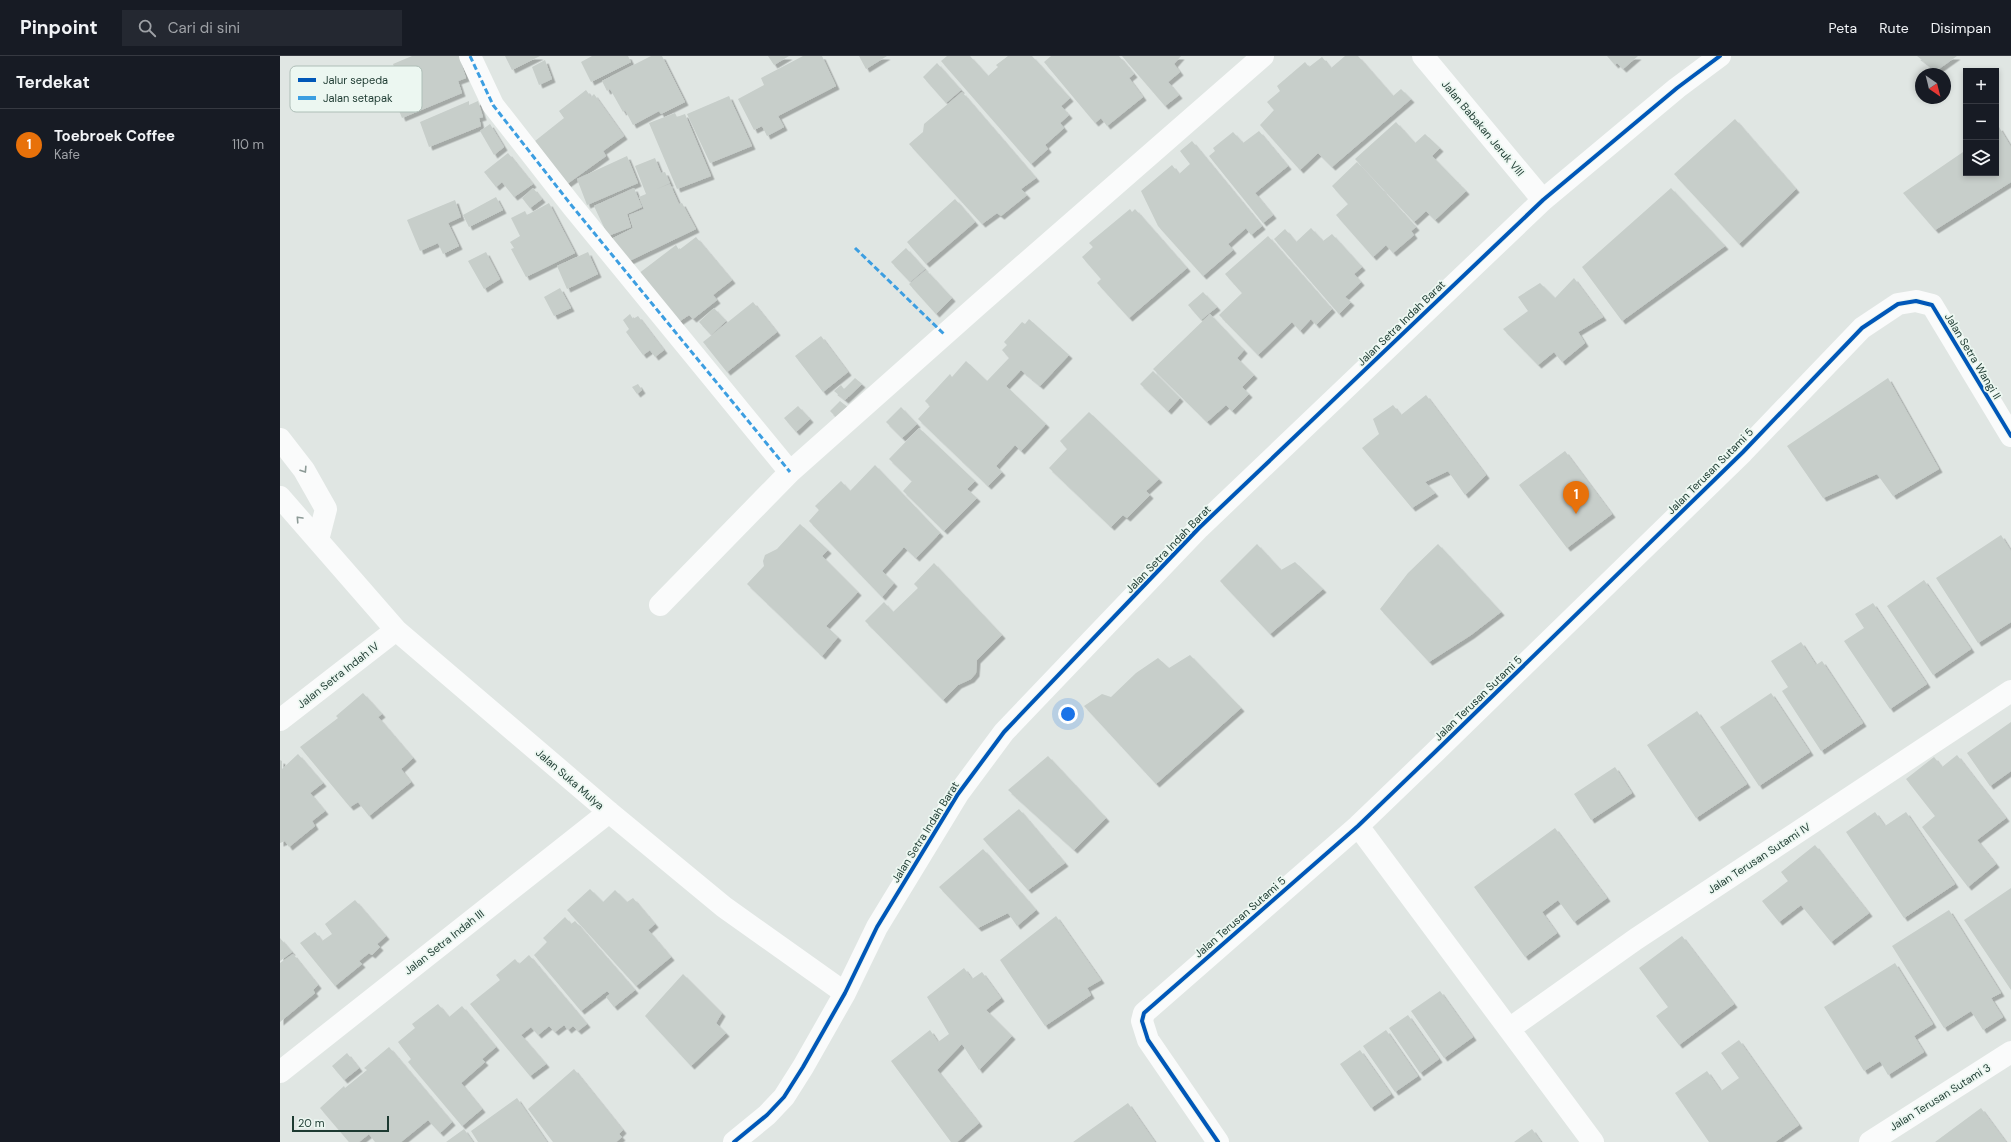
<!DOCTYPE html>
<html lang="id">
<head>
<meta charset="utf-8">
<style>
  body { margin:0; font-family:"DM Sans",sans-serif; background:#242831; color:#f1f3f6 }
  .controls { position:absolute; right:12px; top:12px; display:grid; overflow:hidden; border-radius:0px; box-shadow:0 2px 6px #0003 }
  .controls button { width:36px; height:36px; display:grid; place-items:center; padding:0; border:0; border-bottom:1px solid #363941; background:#171b24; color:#f1f3f6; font:20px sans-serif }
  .compass { position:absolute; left:1635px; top:12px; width:36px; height:36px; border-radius:50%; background:#171b24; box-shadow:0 2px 6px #0003; rotate:145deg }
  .scale { position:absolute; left:12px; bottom:10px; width:97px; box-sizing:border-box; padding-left:4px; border:2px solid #1d3a31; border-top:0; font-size:11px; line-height:14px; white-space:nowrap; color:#1d3a31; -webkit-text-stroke:3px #ecf7f1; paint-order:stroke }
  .you { position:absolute; left:788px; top:658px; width:14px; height:14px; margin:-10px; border:3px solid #fff; border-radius:50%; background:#1a73e8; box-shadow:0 0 0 6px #1a73e833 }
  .badge { display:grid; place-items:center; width:26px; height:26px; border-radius:50%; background:#1a73e8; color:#fff; font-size:13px; font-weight:700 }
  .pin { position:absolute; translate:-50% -33px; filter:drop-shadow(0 1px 2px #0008) }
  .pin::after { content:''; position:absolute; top:21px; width:14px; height:12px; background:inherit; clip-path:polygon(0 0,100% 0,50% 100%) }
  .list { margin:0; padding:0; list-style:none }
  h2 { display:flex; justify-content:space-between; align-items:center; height:52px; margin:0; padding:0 16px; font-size:17px }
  h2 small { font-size:13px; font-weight:400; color:#9ea1a6 }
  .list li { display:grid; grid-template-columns:26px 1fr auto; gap:12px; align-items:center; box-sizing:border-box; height:72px; padding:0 16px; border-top:1px solid #363941 }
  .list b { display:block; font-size:15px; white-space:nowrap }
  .list p { margin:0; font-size:13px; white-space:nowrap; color:#9ea1a6 }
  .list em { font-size:13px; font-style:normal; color:#9ea1a6 }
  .icon { flex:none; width:22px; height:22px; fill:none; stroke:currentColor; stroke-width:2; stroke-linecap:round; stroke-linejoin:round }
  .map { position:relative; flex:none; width:1731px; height:1086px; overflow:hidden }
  header { display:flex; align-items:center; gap:24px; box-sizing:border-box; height:56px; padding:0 20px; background:#171b24; border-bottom:1px solid #363941 }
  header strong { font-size:19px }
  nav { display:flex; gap:22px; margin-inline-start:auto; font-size:14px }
  .search { width:280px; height:36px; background:#242831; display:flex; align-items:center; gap:10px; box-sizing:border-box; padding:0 14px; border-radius:0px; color:#9ea1a6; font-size:15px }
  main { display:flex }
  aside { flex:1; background:#171b24 }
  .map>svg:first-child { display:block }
</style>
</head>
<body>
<header>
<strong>Pinpoint</strong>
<div class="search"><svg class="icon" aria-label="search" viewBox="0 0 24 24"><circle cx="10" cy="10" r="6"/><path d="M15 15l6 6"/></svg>Cari di sini</div>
<nav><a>Peta</a><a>Rute</a><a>Disimpan</a></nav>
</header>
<main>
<aside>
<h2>Terdekat<small></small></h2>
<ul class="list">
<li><span class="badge" style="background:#e8710a">1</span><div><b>Toebroek Coffee</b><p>Kafe</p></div><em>110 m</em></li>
</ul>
</aside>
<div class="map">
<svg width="1731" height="1086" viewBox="0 0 1731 1086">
  <defs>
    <filter id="shadow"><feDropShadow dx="3.5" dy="3.5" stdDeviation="0" flood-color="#0004"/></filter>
  </defs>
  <rect width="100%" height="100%" fill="#e0e6e3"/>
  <!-- building -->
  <path fill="#c7ceca" filter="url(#shadow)" d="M 132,0 L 183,0 L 184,2 L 180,4 L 186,22 L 178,25 L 182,37 L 122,62 L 106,23 L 117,18 L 113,8 Z
    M 225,0 L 260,0 L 232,14 Z
    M 312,0 L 348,0 L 351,6 L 311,26 L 301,6 Z
    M 371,0 L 382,0 L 405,46 L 381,58 L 379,55 L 353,69 L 345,54 L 343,56 L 330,33 L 327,35 L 322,25 Z
    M 488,0 L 509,0 L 494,9 Z
    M 523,0 L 542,0 L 556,30 L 498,60 L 504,71 L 487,80 L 482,70 L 474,74 L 458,43 L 484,29 L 481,22 Z
    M 579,0 L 607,0 L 586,13 Z
    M 667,0 L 690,0 L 708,20 L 718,11 L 716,9 L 728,0 L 752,0 L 790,42 L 781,50 L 789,59 L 780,67 L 784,72 L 765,89 L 768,93 L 751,108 L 661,5 Z
    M 771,0 L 839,0 L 854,18 L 849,22 L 863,41 L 827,70 L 821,62 L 815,67 L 764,6 Z
    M 842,0 L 901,0 L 894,8 L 900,16 L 888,26 L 899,39 L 885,50 Z
    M 1065,0 L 1078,0 L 1113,40 L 1121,33 L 1131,43 L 1052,111 L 1038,97 L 1020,114 L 980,69 L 994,54 L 987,46 L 1000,35 L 997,30 L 1025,6 L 1029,11 L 1042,1 L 1051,12 Z
    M 1327,0 L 1358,0 L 1343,13 L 1337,7 L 1335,9 Z
    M 1637,0 L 1677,0 L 1656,15 Z
    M 265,4 L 272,23 L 259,29 L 252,11 Z
    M 657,7 L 681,34 L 666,47 L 643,21 Z
    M 306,34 L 311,41 L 314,38 L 344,80 L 323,95 L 326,100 L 287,128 L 255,85 L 284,62 L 279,55 Z
    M 682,36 L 756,122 L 741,133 L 747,139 L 721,160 L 717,157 L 702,168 L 629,88 L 643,76 L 644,68 Z
    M 449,40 L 472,90 L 430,107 L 407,58 Z
    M 189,45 L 189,49 L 198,45 L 203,61 L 199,62 L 201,70 L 149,91 L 140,66 Z
    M 395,57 L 397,61 L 405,58 L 431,120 L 397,133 L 369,67 Z
    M 1455,63 L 1516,133 L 1459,188 L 1394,118 Z
    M 1116,66 L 1135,87 L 1145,78 L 1160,92 L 1152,100 L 1186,135 L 1155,164 L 1146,155 L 1134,166 L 1075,103 Z
    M 210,68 L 224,91 L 214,99 L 200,75 Z
    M 1719,71 L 1731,91 L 1731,126 L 1655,174 L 1623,137 L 1686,94 L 1686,117 L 1716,117 L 1716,74 Z
    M 979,75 L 1008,110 L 975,137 L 993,159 L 983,167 L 929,100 L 935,95 L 933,92 L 953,76 L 963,87 Z
    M 912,85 L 982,170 L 971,179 L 966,172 L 948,188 L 953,194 L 923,220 L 878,170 L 861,135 L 892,109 L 899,118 L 910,108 L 900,95 Z
    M 228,97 L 253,128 L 234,141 L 222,126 L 216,131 L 204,116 Z
    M 347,100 L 358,127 L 307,149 L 297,123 Z
    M 375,102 L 381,117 L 385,116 L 390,127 L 377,133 L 390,128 L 399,148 L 402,147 L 416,173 L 343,208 L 331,183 L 353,172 L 349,159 L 364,153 L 359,141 L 366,138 L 355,110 Z
    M 1077,106 L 1136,171 L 1131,175 L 1134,179 L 1113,197 L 1106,189 L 1093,201 L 1056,159 L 1068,148 L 1052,130 Z
    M 253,132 L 262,143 L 250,152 L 242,142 Z
    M 354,132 L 362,151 L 347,158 L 351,171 L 328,180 L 314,150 Z
    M 1391,132 L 1445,190 L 1342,265 L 1302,211 Z
    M 216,141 L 223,154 L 189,171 L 183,159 Z
    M 675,143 L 695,166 L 646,208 L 627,186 Z
    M 175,144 L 181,161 L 168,167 L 179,190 L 163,198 L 158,187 L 140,195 L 127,164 Z
    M 269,147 L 295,197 L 246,221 L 231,193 L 234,192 L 230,186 L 240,180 L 231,162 L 245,155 L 247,159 Z
    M 850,153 L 852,156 L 855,153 L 907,212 L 849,262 L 817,227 L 821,223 L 802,201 L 813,191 L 809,187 Z
    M 1031,172 L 1043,185 L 1052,178 L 1082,211 L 1074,218 L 1081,226 L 1065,241 L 1071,246 L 1059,258 L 994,183 L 1005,173 L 1016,186 Z
    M 988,180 L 1052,253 L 1036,269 L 1031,263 L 1020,275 L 1012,266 L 978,299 L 939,259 L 962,237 L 945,218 Z
    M 416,181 L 452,224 L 433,239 L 437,244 L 413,263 L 409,259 L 397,267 L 358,218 L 396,189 L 399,194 Z
    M 626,192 L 645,213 L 630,226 L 611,206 Z
    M 206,196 L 220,223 L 204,233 L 188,205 Z
    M 308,196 L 318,218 L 287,233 L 277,210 Z
    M 646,214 L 672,242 L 656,258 L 629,228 Z
    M 1294,222 L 1323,261 L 1298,276 L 1305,287 L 1282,306 L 1274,296 L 1258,309 L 1223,273 L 1248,255 L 1238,241 L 1260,227 L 1275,242 Z
    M 280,232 L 291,252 L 274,260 L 264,241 Z
    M 923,236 L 937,251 L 921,264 L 908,249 Z
    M 473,246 L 497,276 L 447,316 L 423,286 Z
    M 434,252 L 446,265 L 431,279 L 419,266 Z
    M 350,258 L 353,263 L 358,260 L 384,294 L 375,301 L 370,294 L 363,299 L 346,276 L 349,273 L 343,264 Z
    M 930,258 L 964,294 L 957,302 L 974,319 L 962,331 L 969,338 L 952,355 L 946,349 L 927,366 L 873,313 Z
    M 749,263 L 789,299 L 760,330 L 741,314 L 726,330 L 766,368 L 741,395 L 735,389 L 716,410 L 722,416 L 708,430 L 638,363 L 650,350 L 645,345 L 670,318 L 672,321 L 686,305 L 707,325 L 729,302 L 722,294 L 727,289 L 724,286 L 742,266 L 745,268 Z
    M 541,280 L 568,316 L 543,336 L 515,300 Z
    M 873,315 L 900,342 L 888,355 L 860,328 Z
    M 575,322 L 582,328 L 565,344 L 554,335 L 561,329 L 564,333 Z
    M 1608,322 L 1659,413 L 1613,440 L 1597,418 L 1543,442 L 1507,390 Z
    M 358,328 L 362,334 L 357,338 L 352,331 Z
    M 1146,339 L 1206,419 L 1185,439 L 1168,415 L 1145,426 L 1155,437 L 1132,452 L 1082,392 L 1099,378 L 1093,363 L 1113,349 L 1121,359 Z
    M 560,345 L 570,353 L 559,364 L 550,355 Z
    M 518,350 L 530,363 L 516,376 L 504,362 Z
    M 621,351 L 637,368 L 622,382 L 606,366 Z
    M 809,356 L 879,423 L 866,435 L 870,439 L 847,462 L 843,459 L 831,471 L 769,412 L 787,393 L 780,385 Z
    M 639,372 L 695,425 L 687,433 L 697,442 L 664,475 L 623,435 L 632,425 L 609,403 Z
    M 1285,395 L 1332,458 L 1287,492 L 1239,429 Z
    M 595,409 L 660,477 L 636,502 L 624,491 L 602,515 L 614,527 L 602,541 L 529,465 L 539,454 L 535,450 L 561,425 L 570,435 Z
    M 520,468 L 548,494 L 542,500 L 578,536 L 546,570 L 558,581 L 542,600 L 467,528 L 484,510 L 483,505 L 485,499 L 497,493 Z
    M 1721,479 L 1731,495 L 1731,566 L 1698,587 L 1656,522 Z
    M 977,488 L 1001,514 L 1015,506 L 1043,533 L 990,578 L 940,525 Z
    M 1158,488 L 1221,556 L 1191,579 L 1149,606 L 1100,553 L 1128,517 Z
    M 654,507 L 722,579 L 697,604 L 696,617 L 691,623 L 678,629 L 663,644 L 585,565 L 604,546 L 613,556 L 638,532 L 634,528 Z
    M 1644,524 L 1691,593 L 1653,619 L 1607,550 Z
    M 1593,547 L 1647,628 L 1610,653 L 1564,585 L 1584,572 L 1575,558 Z
    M 1521,586 L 1536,609 L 1542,605 L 1583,667 L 1541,695 L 1502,635 L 1508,631 L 1491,605 Z
    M 910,599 L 961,652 L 876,728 L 804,650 L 822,638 L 831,641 L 856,617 L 878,602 L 889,612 Z
    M 83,637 L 102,658 L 98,661 L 133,702 L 121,713 L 131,726 L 89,760 L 78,746 L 70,751 L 20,691 L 58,662 L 56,660 Z
    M 1491,637 L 1530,696 L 1479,730 L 1440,671 Z
    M 1417,655 L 1467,728 L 1416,762 L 1367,689 Z
    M 1731,666 L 1731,715 L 1710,730 L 1687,697 Z
    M 18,698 L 43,727 L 30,737 L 45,755 L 32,765 L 35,770 L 9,791 L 5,785 L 0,787 L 0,704 L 2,705 L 2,713 Z
    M 1677,699 L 1726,762 L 1697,784 L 1716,808 L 1688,831 L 1642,771 L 1655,760 L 1626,723 L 1654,701 L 1662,711 Z
    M 768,700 L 826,762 L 794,794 L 728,734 Z
    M 1335,711 L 1352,737 L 1311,764 L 1294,738 Z
    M 739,753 L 785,807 L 748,834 L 703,783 Z
    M 1595,756 L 1605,770 L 1626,756 L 1675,828 L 1624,862 L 1566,776 Z
    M 1275,772 L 1327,842 L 1294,866 L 1278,844 L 1262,856 L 1277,877 L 1245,901 L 1194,831 Z
    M 1535,789 L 1589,857 L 1551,886 L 1521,849 L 1499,866 L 1482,845 L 1508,825 L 1501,816 Z
    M 703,793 L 756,854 L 737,870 L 728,857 L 698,872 L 659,831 Z
    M 1731,832 L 1731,934 L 1684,864 Z
    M 310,833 L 323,846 L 335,834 L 347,846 L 353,842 L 375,868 L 368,874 L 391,901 L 356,930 L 287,854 Z
    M 75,844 L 106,880 L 97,888 L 100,891 L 92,899 L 89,897 L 79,905 L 82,908 L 55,930 L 20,887 L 35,876 L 42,885 L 52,878 L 45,868 Z
    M 1669,854 L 1721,937 L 1711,942 L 1723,961 L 1703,974 L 1691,955 L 1664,972 L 1612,890 Z
    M 776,860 L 821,924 L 807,932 L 811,939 L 765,970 L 720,904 Z
    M 285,861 L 291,868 L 295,865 L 355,934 L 334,951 L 326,941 L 330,938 L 327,935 L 301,955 L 254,899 L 267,886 L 263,882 Z
    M 1402,880 L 1454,948 L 1399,989 L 1376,960 L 1388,951 L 1359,912 Z
    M 0,882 L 12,896 L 0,905 Z
    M 13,898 L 38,929 L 33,934 L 35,937 L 0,966 L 0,907 Z
    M 249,899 L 307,968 L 298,975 L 293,970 L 288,974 L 284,969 L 275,976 L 269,970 L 258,979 L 251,971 L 241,979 L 266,1008 L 250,1020 L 190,948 L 220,924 L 216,919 L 235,903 L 239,908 Z
    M 1615,907 L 1653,968 L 1634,980 L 1644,996 L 1608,1019 L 1600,1005 L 1584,1015 L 1544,951 Z
    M 684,912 L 692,923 L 702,916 L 721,942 L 706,954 L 732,980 L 699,1014 L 682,988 L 657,1014 L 699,1067 L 677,1086 L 671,1086 L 611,1005 L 650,974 L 658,986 L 669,978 L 647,941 Z
    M 403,918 L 442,957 L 436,967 L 446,977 L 411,1010 L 365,960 Z
    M 1160,935 L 1193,981 L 1164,1002 L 1131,955 Z
    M 158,948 L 169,961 L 182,950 L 216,991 L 202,1003 L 205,1006 L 181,1027 L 202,1053 L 182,1070 L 128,1006 L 131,1003 L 118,986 L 135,972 L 132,968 Z
    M 1128,959 L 1159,1003 L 1140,1017 L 1109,972 Z
    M 1106,974 L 1138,1020 L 1115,1036 L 1083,990 Z
    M 1459,984 L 1519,1069 L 1495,1086 L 1429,1086 L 1395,1037 L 1427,1015 L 1441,1035 L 1459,1022 L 1441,997 Z
    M 109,991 L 172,1066 L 160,1077 L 148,1064 L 121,1086 L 95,1086 L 89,1078 L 79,1086 L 69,1086 L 40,1052 L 64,1030 L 65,1032 L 87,1014 L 84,1012 Z
    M 1080,994 L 1111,1038 L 1091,1052 L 1060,1008 Z
    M 67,997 L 79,1012 L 64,1024 L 52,1010 Z
    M 294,1013 L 343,1074 L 339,1078 L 342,1081 L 336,1086 L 273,1086 L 248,1053 Z
    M 237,1042 L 267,1086 L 198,1086 L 191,1075 Z
    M 848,1047 L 875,1086 L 793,1086 Z
    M 1701,1052 L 1726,1086 L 1655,1086 Z
    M 184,1073 L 193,1086 L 166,1086 Z
    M 1252,1073 L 1261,1086 L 1234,1086 Z"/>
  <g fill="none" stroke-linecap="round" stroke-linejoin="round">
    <!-- minor -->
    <path stroke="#fafbfb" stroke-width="22" d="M 190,0 L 213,49 L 292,150 L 510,416
      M 1143,0 L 1263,144
      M 0,383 L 24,414 L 46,453 L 38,484
      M 0,441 L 116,574 L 329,756 L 444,851 L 565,937
      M 380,549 L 510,416 L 699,248 L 983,0
      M 0,664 L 116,574
      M 1078,770 L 1313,1086
      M 1229,973 L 1356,883 L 1731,635
      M 0,1016 L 329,756
      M 454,1086 L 487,1059 L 504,1041 L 523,1011 L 565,937 L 597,871 L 678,738 L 724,676 L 919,472 L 1263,144 L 1397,32 L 1440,0
      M 938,1086 L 868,984 L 862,965 L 864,957 L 1078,770 L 1155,696 L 1463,396 L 1582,272 L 1618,248 L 1636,245 L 1652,249 L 1731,380
      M 1590,1086 L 1731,996"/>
    <!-- quiet -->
    <path stroke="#3c9ee1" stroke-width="3" stroke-dasharray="6 3" stroke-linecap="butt" d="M 190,0 L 213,49 L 292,150 L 510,416
      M 575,192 L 665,279"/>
    <!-- cycleway casing -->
    <g stroke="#ecf7f1" stroke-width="6">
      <path id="cycleway" d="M 454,1086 L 487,1059 L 504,1041 L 523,1011 L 565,937 L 597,871 L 678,738 L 724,676 L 919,472 L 1263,144 L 1397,32 L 1440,0
        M 938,1086 L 868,984 L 862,965 L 864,957 L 1078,770 L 1155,696 L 1463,396 L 1582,272 L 1618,248 L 1636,245 L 1652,249 L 1731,380"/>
    </g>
    <!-- cycleway -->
    <use href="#cycleway" stroke="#0057b8" stroke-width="4"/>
  </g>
  <!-- one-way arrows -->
  <defs><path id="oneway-chevron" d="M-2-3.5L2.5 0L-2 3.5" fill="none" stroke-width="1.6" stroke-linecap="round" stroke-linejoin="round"/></defs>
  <g stroke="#8c9a96">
    <use href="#oneway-chevron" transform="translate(24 414) rotate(57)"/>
    <use href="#oneway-chevron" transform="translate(19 463) rotate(-133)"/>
  </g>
  <g text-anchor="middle" stroke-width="3.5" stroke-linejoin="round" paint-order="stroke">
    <!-- street labels -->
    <g font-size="11" fill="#1d3a31" stroke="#ecf7f1">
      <text transform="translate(1203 72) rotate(50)" y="4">Jalan Babakan Jeruk VIII</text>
      <text transform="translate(1121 267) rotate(-44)" y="4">Jalan Setra Indah Barat</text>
      <text transform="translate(1693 300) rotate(59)" y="4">Jalan Setra Wangi II</text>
      <text transform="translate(1430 415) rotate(-45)" y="4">Jalan Terusan Sutami 5</text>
      <text transform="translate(888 493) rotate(-46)" y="4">Jalan Setra Indah Barat</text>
      <text transform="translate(58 619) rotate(-38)" y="4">Jalan Setra Indah IV</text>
      <text transform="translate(1198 642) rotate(-44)" y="4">Jalan Terusan Sutami 5</text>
      <text transform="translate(290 723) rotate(41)" y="4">Jalan Suka Mulya</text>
      <text transform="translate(645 776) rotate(-58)" y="4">Jalan Setra Indah Barat</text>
      <text transform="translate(1479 802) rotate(-33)" y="4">Jalan Terusan Sutami IV</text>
      <text transform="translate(960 861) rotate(-41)" y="4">Jalan Terusan Sutami 5</text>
      <text transform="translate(164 886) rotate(-38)" y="4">Jalan Setra Indah III</text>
      <text transform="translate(1660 1041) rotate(-32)" y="4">Jalan Terusan Sutami 3</text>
    </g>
  </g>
  <!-- legend -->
  <rect x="10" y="10" width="132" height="46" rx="6" fill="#ecf7f1" stroke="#aebeb7" stroke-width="1"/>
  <rect x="18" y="22" width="18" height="4" fill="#0057b8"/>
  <rect x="18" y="40" width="18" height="4" fill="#3c9ee1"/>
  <g font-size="11" fill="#1d3a31">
    <text x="43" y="28">Jalur sepeda</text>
    <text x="43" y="46">Jalan setapak</text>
  </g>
</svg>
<div class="controls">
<button>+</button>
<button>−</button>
<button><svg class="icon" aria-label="layers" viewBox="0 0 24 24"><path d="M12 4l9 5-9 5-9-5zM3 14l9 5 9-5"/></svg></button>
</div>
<svg class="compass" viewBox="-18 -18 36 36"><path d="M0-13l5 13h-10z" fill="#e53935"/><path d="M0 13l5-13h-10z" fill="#9ea1a6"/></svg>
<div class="scale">20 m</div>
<div class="you"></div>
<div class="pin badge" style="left:1296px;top:458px;background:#e8710a">1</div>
</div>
</main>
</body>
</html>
